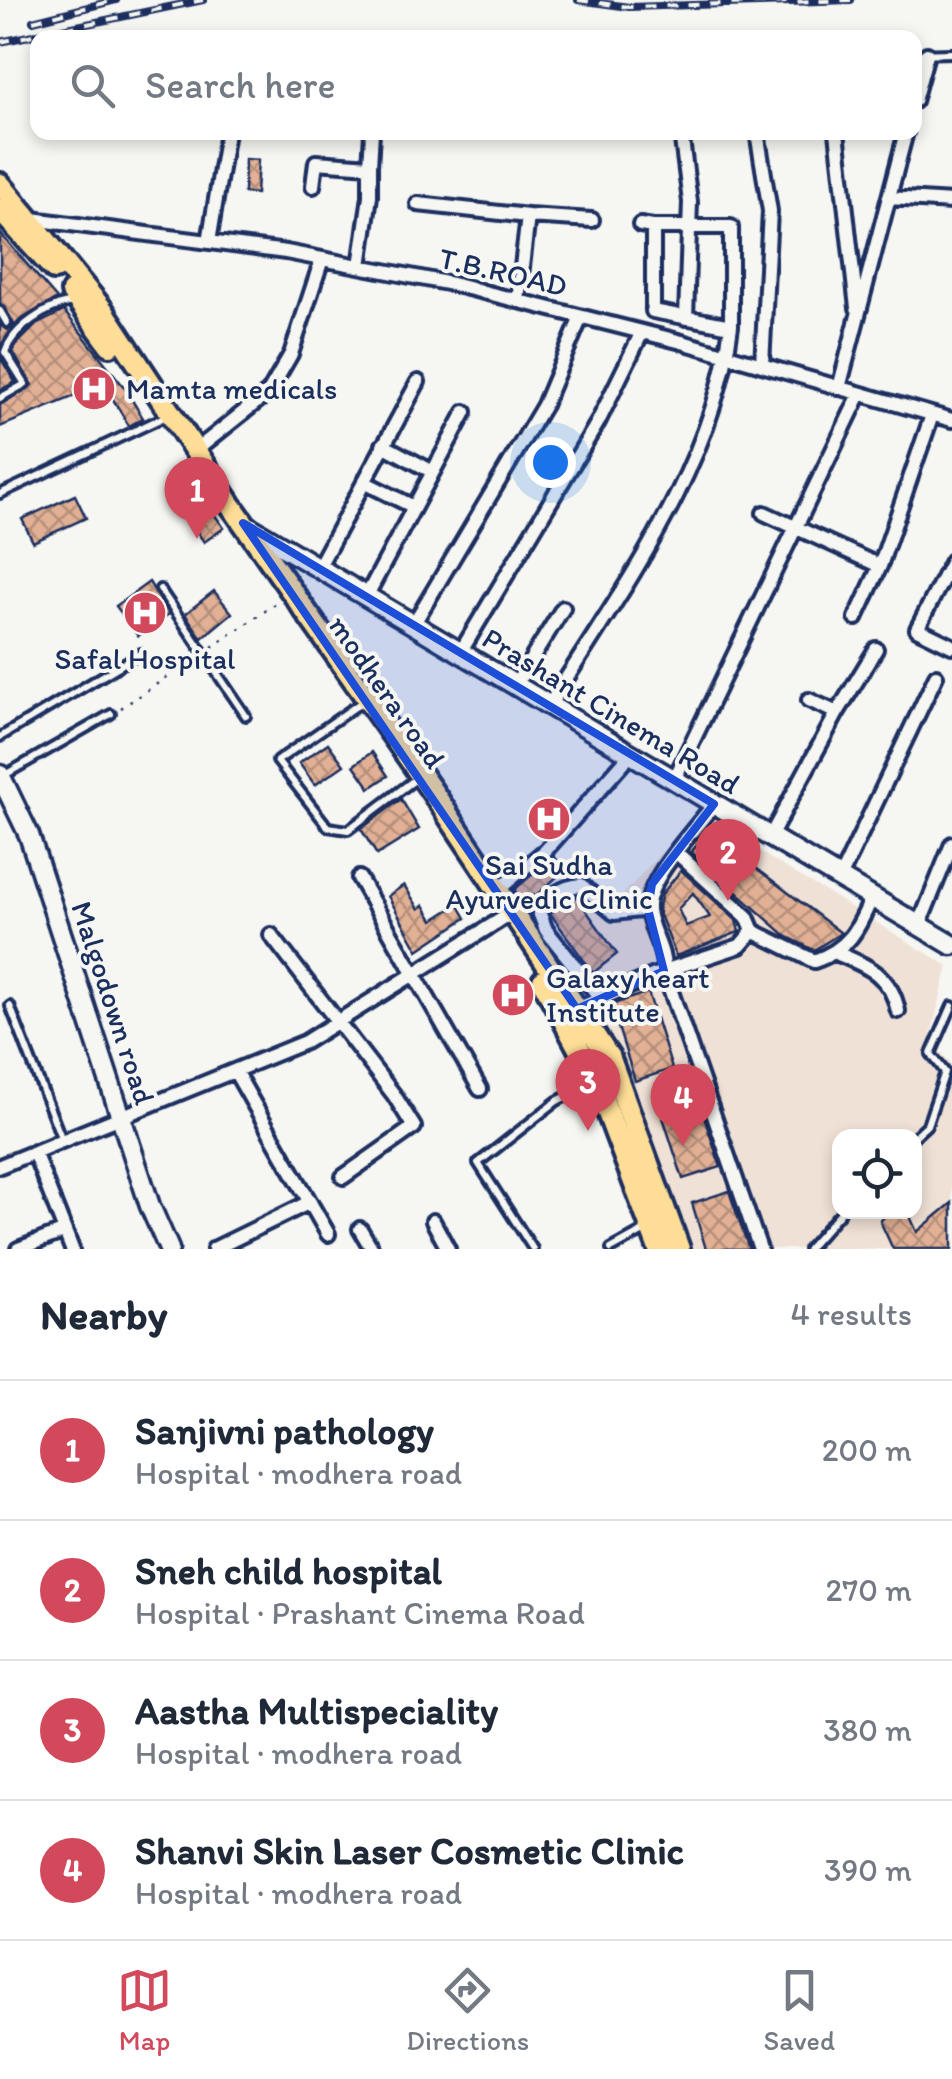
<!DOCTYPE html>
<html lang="en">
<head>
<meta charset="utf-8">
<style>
  body { margin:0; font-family:Itim,sans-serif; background:#f6f6f7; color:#1f2937 }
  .controls { position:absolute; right:30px; bottom:30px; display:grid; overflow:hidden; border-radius:20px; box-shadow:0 5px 15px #0003 }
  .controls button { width:90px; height:90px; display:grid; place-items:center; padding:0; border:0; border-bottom:2px solid #e0e1e3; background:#fff; color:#1f2937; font:50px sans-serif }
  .you { position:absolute; left:550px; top:462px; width:35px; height:35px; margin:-25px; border:8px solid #fff; border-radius:50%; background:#1a73e8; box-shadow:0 0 0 15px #1a73e833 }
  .badge { display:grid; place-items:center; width:65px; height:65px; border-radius:50%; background:#d1495b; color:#fff; font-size:32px; font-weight:700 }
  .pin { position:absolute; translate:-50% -82px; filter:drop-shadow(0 2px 5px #0008) }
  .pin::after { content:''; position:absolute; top:52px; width:35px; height:30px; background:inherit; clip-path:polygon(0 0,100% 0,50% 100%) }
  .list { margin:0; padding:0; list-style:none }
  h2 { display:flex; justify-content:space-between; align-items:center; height:130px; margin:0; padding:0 40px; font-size:42px }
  h2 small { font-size:32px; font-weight:400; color:#747a83 }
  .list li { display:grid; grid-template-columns:65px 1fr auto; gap:30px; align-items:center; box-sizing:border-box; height:140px; padding:0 40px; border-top:2px solid #e0e1e3 }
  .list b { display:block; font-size:38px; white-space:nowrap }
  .list p { margin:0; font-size:32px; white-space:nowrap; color:#747a83 }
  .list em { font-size:32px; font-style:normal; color:#747a83 }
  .icon { flex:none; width:55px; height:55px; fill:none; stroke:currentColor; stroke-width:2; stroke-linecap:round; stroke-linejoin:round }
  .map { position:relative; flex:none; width:952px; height:1249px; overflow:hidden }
  .search { position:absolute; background:#fff; box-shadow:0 5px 15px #0003; left:30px; right:30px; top:30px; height:110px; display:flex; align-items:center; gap:25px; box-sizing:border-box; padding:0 35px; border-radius:20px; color:#747a83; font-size:38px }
  .sheet { height:690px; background:#fff }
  nav { display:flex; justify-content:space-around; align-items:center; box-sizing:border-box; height:140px; border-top:2px solid #e0e1e3; background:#fff; font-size:28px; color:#747a83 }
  nav a { display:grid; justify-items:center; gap:5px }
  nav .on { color:#d1495b }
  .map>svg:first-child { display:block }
</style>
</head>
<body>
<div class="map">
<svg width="952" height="1249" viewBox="0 0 952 1249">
  <defs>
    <pattern id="building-cross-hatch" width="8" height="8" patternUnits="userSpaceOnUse" patternTransform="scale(2.5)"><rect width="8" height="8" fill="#e2b094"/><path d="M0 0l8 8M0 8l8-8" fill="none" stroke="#b6907c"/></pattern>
  </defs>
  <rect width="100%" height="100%" fill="#f6f6f2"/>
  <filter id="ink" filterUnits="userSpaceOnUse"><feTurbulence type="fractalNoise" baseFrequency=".01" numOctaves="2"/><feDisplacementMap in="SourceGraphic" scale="20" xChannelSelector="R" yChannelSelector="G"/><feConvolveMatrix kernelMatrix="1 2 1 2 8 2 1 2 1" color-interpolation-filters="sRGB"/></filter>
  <g filter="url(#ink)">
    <!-- built -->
    <path fill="#f0e1d6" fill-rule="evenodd" d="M 697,814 L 948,966 L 930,1038 L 952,1066 L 952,1249 L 688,1249 L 596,1020 L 527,914 L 572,867 L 613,905 ZM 840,1136 L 914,1136 L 914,1212 L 840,1212 Z"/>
    <!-- building -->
    <path fill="url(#building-cross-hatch)" stroke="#1b2f5e" stroke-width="2.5" fill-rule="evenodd" d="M 245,159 L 258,160 L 256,194 L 244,193 Z
      M 0,233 L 57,299 L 19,321 L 0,347 L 0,325 L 8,330 L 14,324 L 0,304 Z
      M 64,311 L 124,387 L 143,418 L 129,426 L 104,384 L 0,427 L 0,405 L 32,385 L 13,352 L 15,346 L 36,325 Z
      M 0,357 L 15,382 L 0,390 Z
      M 75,495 L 86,518 L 33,542 L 22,519 Z
      M 210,508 L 224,528 L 204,542 L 190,522 Z
      M 149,582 L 169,614 L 138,636 L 116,606 Z
      M 214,591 L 232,613 L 202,638 L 185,614 Z
      M 328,743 L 344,765 L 315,785 L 299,763 Z
      M 372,752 L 388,776 L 370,788 L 354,765 Z
      M 401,799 L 419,829 L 377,855 L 361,829 Z
      M 550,804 L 562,817 L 548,832 L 535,819 Z
      M 709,832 L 841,933 L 814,950 L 786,936 L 691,852 Z
      M 554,856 L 565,870 L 526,904 L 514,890 Z
      M 681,870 L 736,920 L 739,932 L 676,956 L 658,910 L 662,894 ZM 693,893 L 710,917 L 686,926 L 678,909 Z
      M 404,885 L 419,909 L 424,905 L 433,920 L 458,904 L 466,918 L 418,950 L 388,896 Z
      M 576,896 L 617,954 L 593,973 L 550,913 Z
      M 648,992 L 672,1069 L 635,1081 L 611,1005 Z
      M 696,1094 L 721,1167 L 683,1179 L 659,1105 Z
      M 729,1191 L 749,1249 L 706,1249 L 692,1203 Z
      M 952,1203 L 952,1249 L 893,1249 L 880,1221 L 889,1212 L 908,1212 L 917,1232 Z"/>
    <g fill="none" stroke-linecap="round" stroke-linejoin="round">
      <!-- lane casing -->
      <g stroke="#1b2f5e" stroke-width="14">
        <path id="lane" d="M 914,54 L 952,53
          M 0,311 L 7,323
          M 0,398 L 25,384 L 5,352 C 14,327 46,307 72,302
          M 0,494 L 162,418
          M 160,589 L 246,716
          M 359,704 L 277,761 L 328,827 L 348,830 L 413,781
          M 0,737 L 141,653
          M 3,776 L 111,714
          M 10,1006 L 62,1140
          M 914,1137 L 927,1125 L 945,1072 L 931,1054 L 952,1006
          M 533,1249 L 478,1163 L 557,1101 L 591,1084
          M 611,1249 L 649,1228
          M 808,1249 L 841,1212"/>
      </g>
      <!-- street casing -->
      <g stroke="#1b2f5e" stroke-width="20">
        <path id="street" d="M 914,101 L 927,54
          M 681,132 L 690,202 L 686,318
          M 757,132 L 770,211 L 762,365
          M 837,132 L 857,308
          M 370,166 L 372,132
          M 313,186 L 316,162 L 370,166 L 370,196 L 360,266
          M 889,198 L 952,202
          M 418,204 L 528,216 L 518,301
          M 528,216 L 592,220
          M 32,219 L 286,252 L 452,284 L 682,342 L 952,420
          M 640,225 L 653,227 L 653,311 L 731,326 L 731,227 L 653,227
          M 209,242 L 227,132
          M 839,388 L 906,132
          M 383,445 L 433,472
          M 195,451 L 269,392 L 291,354 L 322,259
          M 364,482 L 414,507
          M 764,513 L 880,566 L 932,415
          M 952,561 L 917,629 L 952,646
          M 318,568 L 418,382
          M 366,597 L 465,412
          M 856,618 L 880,566
          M 413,625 L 544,405 L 581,317
          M 460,653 L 598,422 L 642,332
          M 515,686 L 563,608
          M 549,706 C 623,587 713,469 731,326
          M 837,713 L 876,649
          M 674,780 L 860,394
          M 770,837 L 837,713 L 809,700
          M 677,853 L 747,917 L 753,931 L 740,946 L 664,971 L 760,1249
          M 359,878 L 480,1089
          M 840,878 L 936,676
          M 498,890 L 546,850 L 630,755
          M 919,925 L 952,844
          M 753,931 L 814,961 C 849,949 858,930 872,897
          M 271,935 L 394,1095 L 414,1127 L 343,1177
          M 836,953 C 868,966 891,975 898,1011
          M 601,999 L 546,930 L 539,912 C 550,896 561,887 581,885 L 614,913 L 648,909
          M 577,1009 L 664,971 C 665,949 650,931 648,910 C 645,881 696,828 714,804
          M 235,1071 L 328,1234
          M 34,1152 L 72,1249
          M 0,1166 L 305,1042 L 513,912
          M 433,1221 L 448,1249
          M 360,1229 L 372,1249
          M 18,1249 L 65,1231
          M 214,1249 L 310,1202"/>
      </g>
      <!-- secondary casing -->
      <g stroke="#1b2f5e" stroke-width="25">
        <path id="secondary" d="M 248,526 L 952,945
          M 0,775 L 29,835 L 150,1206 L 169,1249"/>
      </g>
      <!-- primary casing -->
      <g stroke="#1b2f5e" stroke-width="28">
        <path id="primary" d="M 0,184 L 102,309 L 231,505 L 430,788 L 610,1059 L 679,1249
          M 0,210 L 54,269
          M 72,292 L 110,345
          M 543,981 L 596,1081 L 659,1249"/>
      </g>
      <!-- path -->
      <path stroke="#1b2f5e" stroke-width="2.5" stroke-dasharray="2.5 8" stroke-linecap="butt" d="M 212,647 L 280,601
        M 121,708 L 197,657"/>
      <!-- lane -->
      <use href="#lane" stroke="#f6f6f2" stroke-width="6"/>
      <!-- street -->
      <use href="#street" stroke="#f6f6f2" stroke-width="12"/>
      <!-- secondary -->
      <use href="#secondary" stroke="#f6f6f2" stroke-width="18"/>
      <!-- primary -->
      <use href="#primary" stroke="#fedd96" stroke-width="20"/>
      <!-- rail casing -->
      <g stroke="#1b2f5e" stroke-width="8">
        <path id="rail" d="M 578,0 L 629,7 L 851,0
          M 33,21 L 116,0
          M 0,42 L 203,0"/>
      </g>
      <!-- rail -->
      <use href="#rail" stroke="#f6f6f2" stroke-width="4" stroke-dasharray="11" stroke-linecap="butt"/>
    </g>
  </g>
  <!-- marked area -->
  <path fill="#1d4ed8" fill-opacity="0.2" stroke="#1d4ed8" stroke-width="8" stroke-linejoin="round" d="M 243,523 L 714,804 L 652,884 L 648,909 L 664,971 L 577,1009 Z"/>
  <!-- icons -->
  <defs>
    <g id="hospital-disc" transform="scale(2.25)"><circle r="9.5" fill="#d1495b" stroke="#f6f6f2"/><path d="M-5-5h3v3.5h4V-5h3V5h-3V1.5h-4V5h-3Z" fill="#fff"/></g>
  </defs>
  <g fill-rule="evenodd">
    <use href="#hospital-disc" x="94" y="389"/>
    <use href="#hospital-disc" x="145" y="613"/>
    <use href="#hospital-disc" x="549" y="819"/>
    <use href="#hospital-disc" x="513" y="995"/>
  </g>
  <g text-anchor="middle" stroke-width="8" stroke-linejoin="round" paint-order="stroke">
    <!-- street labels -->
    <g font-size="30" fill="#1b2f5e" stroke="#f6f6f2">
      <text transform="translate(503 272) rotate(13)" y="10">T.B.ROAD</text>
      <text transform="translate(387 692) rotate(55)" y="10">modhera road</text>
      <text transform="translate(611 711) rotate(31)" y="10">Prashant Cinema Road</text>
      <text transform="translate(113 1003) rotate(72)" y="10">Malgodown road</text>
    </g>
    <!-- poi labels -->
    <g font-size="30" fill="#1b2f5e" stroke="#f6f6f2" text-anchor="start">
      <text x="126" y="399">Mamta medicals</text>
      <text x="145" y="669" text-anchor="middle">Safal Hospital</text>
      <text x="549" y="875" text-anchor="middle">Sai Sudha<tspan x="549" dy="34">Ayurvedic Clinic</tspan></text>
      <text x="546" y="988">Galaxy heart<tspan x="546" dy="34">Institute</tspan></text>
    </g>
  </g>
</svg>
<div class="controls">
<button><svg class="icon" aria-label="locate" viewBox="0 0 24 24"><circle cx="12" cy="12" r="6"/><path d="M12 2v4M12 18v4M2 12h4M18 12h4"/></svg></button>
</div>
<div class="you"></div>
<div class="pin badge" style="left:197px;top:539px">1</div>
<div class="pin badge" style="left:728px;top:901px">2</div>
<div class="pin badge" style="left:588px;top:1131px">3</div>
<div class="pin badge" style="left:683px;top:1146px">4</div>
<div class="search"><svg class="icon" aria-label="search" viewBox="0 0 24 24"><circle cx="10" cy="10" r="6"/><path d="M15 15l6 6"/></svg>Search here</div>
</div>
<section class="sheet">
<h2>Nearby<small>4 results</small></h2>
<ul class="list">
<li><span class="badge">1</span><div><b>Sanjivni pathology</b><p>Hospital · modhera road</p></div><em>200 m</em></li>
<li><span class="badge">2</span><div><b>Sneh child hospital</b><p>Hospital · Prashant Cinema Road</p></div><em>270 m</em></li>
<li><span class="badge">3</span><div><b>Aastha Multispeciality</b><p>Hospital · modhera road</p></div><em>380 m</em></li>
<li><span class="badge">4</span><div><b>Shanvi Skin Laser Cosmetic Clinic</b><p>Hospital · modhera road</p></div><em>390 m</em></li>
</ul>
</section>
<nav>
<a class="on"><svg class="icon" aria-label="map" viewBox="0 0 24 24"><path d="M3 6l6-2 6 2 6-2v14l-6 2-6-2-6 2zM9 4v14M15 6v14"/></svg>Map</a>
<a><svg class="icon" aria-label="directions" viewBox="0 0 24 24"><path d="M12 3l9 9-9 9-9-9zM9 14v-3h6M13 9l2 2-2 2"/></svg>Directions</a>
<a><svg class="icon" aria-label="saved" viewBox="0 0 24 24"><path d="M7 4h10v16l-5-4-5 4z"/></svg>Saved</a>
</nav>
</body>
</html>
